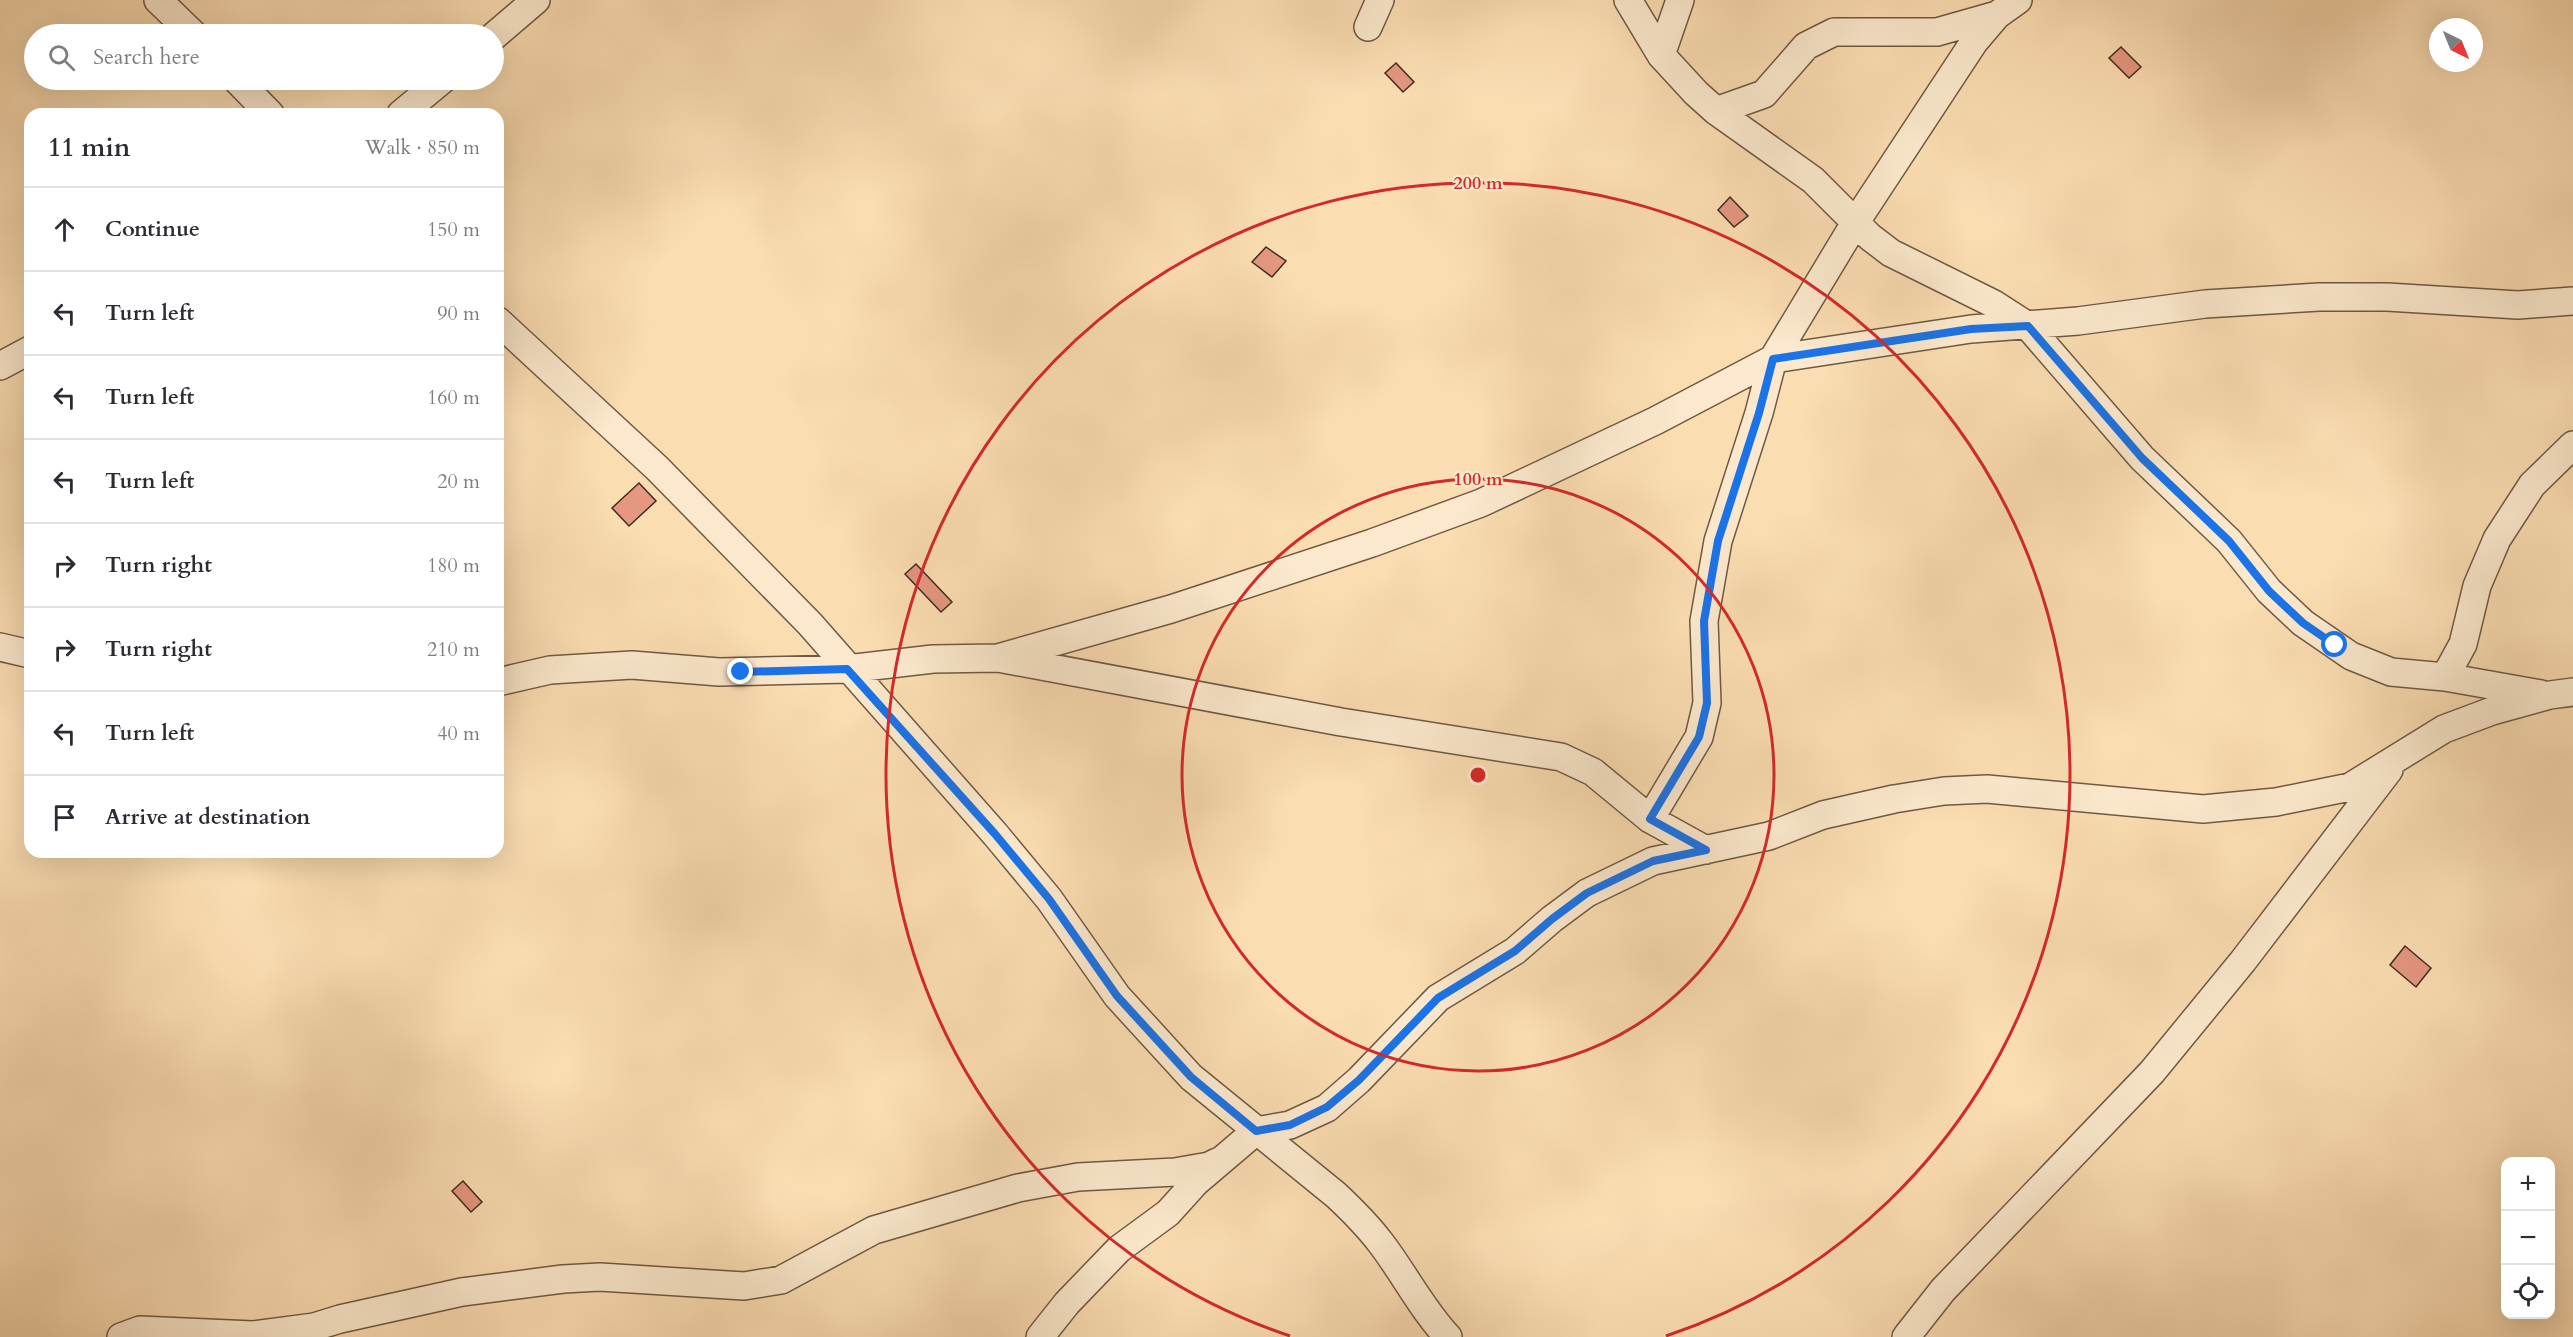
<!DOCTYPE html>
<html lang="en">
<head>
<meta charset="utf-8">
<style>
  body { margin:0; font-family:Cardo,serif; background:#f7f7f7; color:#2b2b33 }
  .controls { position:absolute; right:18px; bottom:18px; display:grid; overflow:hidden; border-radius:12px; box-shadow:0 6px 24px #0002 }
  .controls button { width:54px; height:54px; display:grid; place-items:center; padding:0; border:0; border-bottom:2px solid #e1e1e2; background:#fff; color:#2b2b33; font:30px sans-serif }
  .compass { position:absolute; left:2429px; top:18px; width:54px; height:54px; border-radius:50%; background:#fff; box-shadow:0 6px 24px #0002; rotate:137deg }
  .stop { position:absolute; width:18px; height:18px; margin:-14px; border:4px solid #1a73e8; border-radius:50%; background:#fff }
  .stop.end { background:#1a73e8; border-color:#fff; box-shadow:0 2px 6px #0008 }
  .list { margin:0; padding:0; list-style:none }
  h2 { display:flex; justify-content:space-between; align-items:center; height:78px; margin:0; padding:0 24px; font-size:26px }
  h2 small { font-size:20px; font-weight:400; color:#7c7c81 }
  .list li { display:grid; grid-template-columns:39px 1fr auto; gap:18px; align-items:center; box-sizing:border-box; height:84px; padding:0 24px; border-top:2px solid #e1e1e2 }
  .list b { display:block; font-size:22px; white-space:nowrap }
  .list em { font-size:20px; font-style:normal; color:#7c7c81 }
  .icon { flex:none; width:33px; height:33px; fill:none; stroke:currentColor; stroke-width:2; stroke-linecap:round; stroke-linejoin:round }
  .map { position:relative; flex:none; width:2573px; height:1337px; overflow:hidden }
  .search { position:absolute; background:#fff; box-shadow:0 6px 24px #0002; left:24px; top:24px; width:480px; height:66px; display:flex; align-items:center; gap:15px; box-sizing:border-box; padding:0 21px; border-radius:33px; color:#7c7c81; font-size:22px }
  .panel { position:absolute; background:#fff; box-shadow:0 6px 24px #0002; left:24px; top:108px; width:480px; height:750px; border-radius:18px }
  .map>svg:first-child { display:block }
</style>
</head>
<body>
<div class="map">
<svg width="2573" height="1337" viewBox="0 0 2573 1337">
  <rect width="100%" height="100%" fill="#fbddb2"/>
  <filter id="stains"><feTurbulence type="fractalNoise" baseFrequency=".00333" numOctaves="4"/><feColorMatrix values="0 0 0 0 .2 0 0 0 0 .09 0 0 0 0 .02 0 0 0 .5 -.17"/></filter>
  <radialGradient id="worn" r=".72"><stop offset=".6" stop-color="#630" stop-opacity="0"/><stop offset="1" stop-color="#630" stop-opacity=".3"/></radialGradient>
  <!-- building -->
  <path fill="#e59780" stroke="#402d1e" stroke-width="1.5" d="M 2121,47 L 2141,67 L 2129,78 L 2109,58 Z
    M 1396,63 L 1414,82 L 1403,92 L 1385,73 Z
    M 1730,197 L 1748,216 L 1734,227 L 1718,210 Z
    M 1266,247 L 1286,261 L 1272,277 L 1252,262 Z
    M 639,483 L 656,501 L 629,526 L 612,508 Z
    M 916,564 L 952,602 L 941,612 L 905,574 Z
    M 2405,946 L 2431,968 L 2416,987 L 2390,965 Z
    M 463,1181 L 482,1202 L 471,1212 L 452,1191 Z"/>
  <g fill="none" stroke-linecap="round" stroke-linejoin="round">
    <!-- minor casing -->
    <g stroke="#6f5943" stroke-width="30">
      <path id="minor" d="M 158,0 L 193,34
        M 1628,0 L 1661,55 L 1696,93 L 1716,111 L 1813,180 L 1870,237 L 1891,253 L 1994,304 L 2028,326 L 2142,458 L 2229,541 L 2269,591 L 2303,623 L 2351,656 L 2391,672 L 2445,677 L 2541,694
        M 1368,27 L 1380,0
        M 494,36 L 536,0
        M 1661,55 L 1680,0
        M 237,80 L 270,114
        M 1716,111 L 1764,94 L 1806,46 L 1834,32 L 1937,32 L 1997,15
        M 401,114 L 442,80
        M 498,321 L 657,468 L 810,624 L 995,834 L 1049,899 L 1117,996 L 1191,1077 L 1336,1195 C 1352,1210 1367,1225 1380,1242 C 1404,1273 1421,1308 1448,1337
        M 0,366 L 30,350
        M 0,647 L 30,654
        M 998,658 L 1171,609 L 1372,543 L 1481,503 L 1655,421 L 1773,359 L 1971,329 L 2078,321 L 2205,304 L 2319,297 L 2387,297 L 2518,305 L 2573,301
        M 2445,677 L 2463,644 L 2477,586 L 2497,539 L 2532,485 L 2573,445
        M 498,682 L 550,670 L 632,665 L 719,672 L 847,669 L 933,659 L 998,658 L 1341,722 L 1561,757 L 1593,772 L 1650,819 L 1706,850
        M 1650,819 L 1699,737 L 1707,703 L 1704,621 L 1718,541 L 1759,413 L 1773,359 L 1855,223 L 1974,42 L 1997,15 L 2018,0
        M 121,1337 L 140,1330 L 253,1335 L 314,1327 L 340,1319 L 462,1292 L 563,1279 L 600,1277 L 744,1286 L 781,1280 L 874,1230 L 1018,1188 L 1078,1177 L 1175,1172 L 1209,1166 L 1217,1162
        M 1040,1337 L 1067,1303 L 1119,1249 L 1168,1213 L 1196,1182 L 1256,1131 L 1290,1125 L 1327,1108 L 1359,1080 L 1438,998 L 1515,951 L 1552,919 L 1587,893 L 1653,861 L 1769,836 L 1823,815 L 1894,799 L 1944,791 L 1987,789 L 2203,809 L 2276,802 L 2350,787 L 2444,729 L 2492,711 L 2550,695 L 2573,692
        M 1906,1337 L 1943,1290 L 2152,1072 L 2243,961 L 2389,770"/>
    </g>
    <!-- minor -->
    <use href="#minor" stroke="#fce9cd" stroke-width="27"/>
  </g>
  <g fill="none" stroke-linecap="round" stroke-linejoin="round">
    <!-- route -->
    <path stroke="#1a73e8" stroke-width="8" d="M 741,672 L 847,669 L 995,834 L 1049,899 L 1117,996 L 1191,1077 L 1256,1131 L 1290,1125 L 1327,1107 L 1359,1080 L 1438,998 L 1515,951 L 1552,919 L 1587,893 L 1653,861 L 1706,850 L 1650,819 L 1699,737 L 1707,703 L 1704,621 L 1718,541 L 1759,413 L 1773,359 L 1971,329 L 2028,326 L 2142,458 L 2229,541 L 2269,591 L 2303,623 L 2335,645"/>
  </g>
  <!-- distance rings -->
  <g fill="none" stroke="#d62828" stroke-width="3">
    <circle cx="1478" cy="775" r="296"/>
    <path d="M1290 1336A592 592 0 1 1 1666 1336"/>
  </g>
  <circle cx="1478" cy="775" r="9" fill="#d62828" stroke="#fce9cd" stroke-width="3"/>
  <g font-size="18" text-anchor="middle" font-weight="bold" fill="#d62828" stroke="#fce9cd" stroke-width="4.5" stroke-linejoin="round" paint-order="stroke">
    <text x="1478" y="189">200 m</text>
    <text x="1478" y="485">100 m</text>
  </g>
  <rect width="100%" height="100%" filter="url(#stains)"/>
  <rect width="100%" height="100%" fill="url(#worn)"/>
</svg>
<div class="controls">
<button>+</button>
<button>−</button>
<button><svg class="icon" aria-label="locate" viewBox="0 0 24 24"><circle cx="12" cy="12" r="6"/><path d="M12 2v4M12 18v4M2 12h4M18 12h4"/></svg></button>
</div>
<svg class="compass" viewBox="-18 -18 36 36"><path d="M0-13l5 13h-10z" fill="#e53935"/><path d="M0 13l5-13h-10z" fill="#7c7c81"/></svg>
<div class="stop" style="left:2335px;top:645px"></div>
<div class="stop end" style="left:741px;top:672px"></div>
<div class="search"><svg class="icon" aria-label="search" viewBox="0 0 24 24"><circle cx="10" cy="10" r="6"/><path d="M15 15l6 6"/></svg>Search here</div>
<section class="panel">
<h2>11 min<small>Walk · 850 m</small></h2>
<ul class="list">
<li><svg class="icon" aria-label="ahead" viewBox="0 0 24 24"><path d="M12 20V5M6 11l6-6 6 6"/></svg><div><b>Continue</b></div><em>150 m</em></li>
<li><svg class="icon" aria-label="left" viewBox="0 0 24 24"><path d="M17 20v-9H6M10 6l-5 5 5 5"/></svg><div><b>Turn left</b></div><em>90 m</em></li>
<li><svg class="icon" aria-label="left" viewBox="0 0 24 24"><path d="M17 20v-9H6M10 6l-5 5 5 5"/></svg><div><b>Turn left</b></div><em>160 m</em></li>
<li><svg class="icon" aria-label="left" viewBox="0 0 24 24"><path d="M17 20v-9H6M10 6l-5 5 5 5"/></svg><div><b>Turn left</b></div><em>20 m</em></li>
<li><svg class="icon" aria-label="right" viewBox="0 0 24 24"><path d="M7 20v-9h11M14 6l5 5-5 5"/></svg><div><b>Turn right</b></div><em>180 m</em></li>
<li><svg class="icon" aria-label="right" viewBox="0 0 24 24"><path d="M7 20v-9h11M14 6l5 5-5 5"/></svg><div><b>Turn right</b></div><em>210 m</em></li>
<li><svg class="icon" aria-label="left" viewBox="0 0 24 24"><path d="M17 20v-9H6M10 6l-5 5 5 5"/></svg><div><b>Turn left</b></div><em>40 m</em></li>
<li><svg class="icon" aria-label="arrive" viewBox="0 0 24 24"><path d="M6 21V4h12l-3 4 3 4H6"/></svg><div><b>Arrive at destination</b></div></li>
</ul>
</section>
</div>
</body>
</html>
